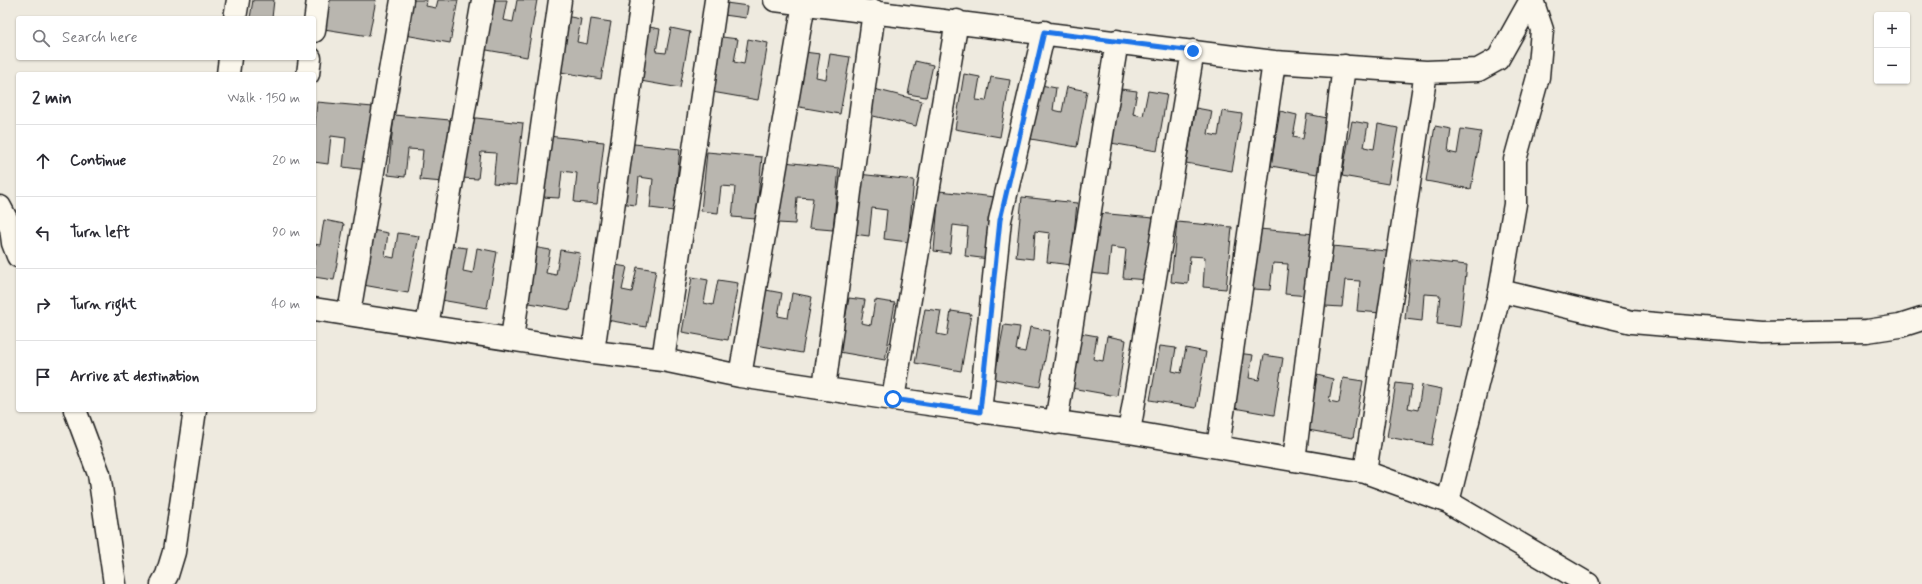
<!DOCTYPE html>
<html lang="en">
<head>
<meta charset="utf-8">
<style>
  body { margin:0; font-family:Mynerve,sans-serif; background:#f7f7f7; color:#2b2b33 }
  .controls { position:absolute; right:12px; top:12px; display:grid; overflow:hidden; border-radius:4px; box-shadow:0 1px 3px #0004 }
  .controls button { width:36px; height:36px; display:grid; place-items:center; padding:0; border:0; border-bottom:1px solid #e1e1e2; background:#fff; color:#2b2b33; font:20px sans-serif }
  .stop { position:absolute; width:12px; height:12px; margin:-9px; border:3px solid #1a73e8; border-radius:50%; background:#fff }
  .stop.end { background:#1a73e8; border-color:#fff; box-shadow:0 1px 4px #0008 }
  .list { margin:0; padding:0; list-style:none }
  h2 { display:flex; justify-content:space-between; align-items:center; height:52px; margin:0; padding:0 16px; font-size:17px }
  h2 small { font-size:13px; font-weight:400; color:#7c7c81 }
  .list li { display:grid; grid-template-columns:26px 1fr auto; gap:12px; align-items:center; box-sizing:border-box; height:72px; padding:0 16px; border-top:1px solid #e1e1e2 }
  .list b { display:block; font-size:15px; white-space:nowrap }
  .list em { font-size:13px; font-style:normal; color:#7c7c81 }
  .icon { flex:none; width:22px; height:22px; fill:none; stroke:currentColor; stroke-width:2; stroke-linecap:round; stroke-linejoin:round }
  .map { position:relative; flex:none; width:1922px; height:584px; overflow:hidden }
  .search { position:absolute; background:#fff; box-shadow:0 1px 3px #0004; left:16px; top:16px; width:300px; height:44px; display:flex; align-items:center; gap:10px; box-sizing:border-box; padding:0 14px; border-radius:4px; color:#7c7c81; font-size:15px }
  .panel { position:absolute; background:#fff; box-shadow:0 1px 3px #0004; left:16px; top:72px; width:300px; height:340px; border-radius:4px }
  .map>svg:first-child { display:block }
</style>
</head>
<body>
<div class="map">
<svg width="1922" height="584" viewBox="0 0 1922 584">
  <rect width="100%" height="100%" fill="#eeeadf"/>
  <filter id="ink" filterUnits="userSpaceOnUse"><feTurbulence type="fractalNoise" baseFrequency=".025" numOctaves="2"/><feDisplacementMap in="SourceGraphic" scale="8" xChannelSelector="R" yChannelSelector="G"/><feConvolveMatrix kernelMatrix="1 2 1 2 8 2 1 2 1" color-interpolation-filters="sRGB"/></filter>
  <g filter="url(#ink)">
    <!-- building -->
    <path fill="#b9b6af" stroke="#1c1c1c" d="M 253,0 L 274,0 L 272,18 L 250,18 Z
      M 329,0 L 376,0 L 369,36 L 324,29 Z
      M 411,0 L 427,0 L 426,6 L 436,8 L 438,0 L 458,0 L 450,43 L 405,35 Z
      M 490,0 L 507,0 L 503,20 L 513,22 L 517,0 L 537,0 L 527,57 L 481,49 Z
      M 726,3 L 748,6 L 746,18 L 724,15 Z
      M 565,16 L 581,19 L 577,42 L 587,44 L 591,19 L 611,22 L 601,79 L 555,71 Z
      M 644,26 L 660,29 L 656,52 L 666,53 L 671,28 L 690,32 L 680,88 L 635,80 Z
      M 722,37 L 738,39 L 734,62 L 744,64 L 748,39 L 768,43 L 758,100 L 712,92 Z
      M 804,52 L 820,54 L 816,77 L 826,79 L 830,54 L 850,57 L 840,114 L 794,106 Z
      M 915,61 L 933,65 L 926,97 L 908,94 Z
      M 964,74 L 980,77 L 976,100 L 986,101 L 991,77 L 1010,80 L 1000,137 L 955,129 Z
      M 1041,85 L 1056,88 L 1053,110 L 1062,112 L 1067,87 L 1087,91 L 1077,147 L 1031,139 Z
      M 874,89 L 922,101 L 916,126 L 869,115 Z
      M 1121,89 L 1137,91 L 1133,114 L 1143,116 L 1148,91 L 1167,94 L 1157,151 L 1111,143 Z
      M 317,102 L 373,107 L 367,170 L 343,167 L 346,138 L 331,136 L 328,164 L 314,162 L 314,135 Z
      M 1196,108 L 1212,111 L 1208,134 L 1218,136 L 1222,111 L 1242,114 L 1232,171 L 1186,163 Z
      M 1280,111 L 1297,115 L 1293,137 L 1303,139 L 1307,114 L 1327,118 L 1317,174 L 1271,166 Z
      M 394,115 L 450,120 L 443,182 L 420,180 L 423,150 L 408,149 L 405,177 L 388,175 Z
      M 467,117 L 523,123 L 516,185 L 493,183 L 496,153 L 481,152 L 478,179 L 461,178 Z
      M 1352,121 L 1368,124 L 1364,147 L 1374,149 L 1378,124 L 1398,128 L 1388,184 L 1342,176 Z
      M 1435,126 L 1451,129 L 1448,152 L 1457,154 L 1461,129 L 1481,132 L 1471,189 L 1426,181 Z
      M 548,136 L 604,142 L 597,204 L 574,202 L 577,173 L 562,171 L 559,198 L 542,197 Z
      M 625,143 L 680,149 L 674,211 L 650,208 L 653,179 L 639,177 L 636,205 L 619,203 Z
      M 707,152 L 762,157 L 756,219 L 732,217 L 735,187 L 721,186 L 718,213 L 701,211 Z
      M 784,162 L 839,168 L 833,230 L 809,228 L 813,198 L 797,197 L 795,224 L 778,223 Z
      M 858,174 L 914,180 L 908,242 L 884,239 L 887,210 L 872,208 L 869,236 L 853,234 Z
      M 939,191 L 995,197 L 989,259 L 965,256 L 968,227 L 953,225 L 950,253 L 934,251 Z
      M 1022,197 L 1077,203 L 1071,265 L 1047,262 L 1050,233 L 1035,231 L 1033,259 L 1016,257 Z
      M 1098,213 L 1153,218 L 1147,280 L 1123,278 L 1126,249 L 1111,247 L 1108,275 L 1091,273 Z
      M 324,220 L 344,224 L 334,280 L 314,277 L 314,244 L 320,245 Z
      M 1177,222 L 1232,227 L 1226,289 L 1203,287 L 1205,257 L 1190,256 L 1188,284 L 1171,282 Z
      M 1259,229 L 1315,234 L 1309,296 L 1285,294 L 1288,264 L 1273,263 L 1270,290 L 1253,289 Z
      M 372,230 L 388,233 L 385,256 L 394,258 L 398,233 L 419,236 L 408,293 L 363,285 Z
      M 451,246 L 467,248 L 463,271 L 473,273 L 477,248 L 497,252 L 487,308 L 441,300 Z
      M 1332,246 L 1387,251 L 1381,313 L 1357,311 L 1360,281 L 1345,280 L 1342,307 L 1325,306 Z
      M 533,247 L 550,250 L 546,273 L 556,275 L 560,250 L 580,253 L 570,310 L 524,302 Z
      M 1411,259 L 1467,265 L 1460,327 L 1437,324 L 1440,295 L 1424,294 L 1422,321 L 1405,319 Z
      M 610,264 L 627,267 L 622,290 L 632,292 L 637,267 L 656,270 L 646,327 L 601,319 Z
      M 692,277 L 708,280 L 704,303 L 713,305 L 718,280 L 738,283 L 728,340 L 682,332 Z
      M 766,290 L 782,293 L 778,316 L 788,318 L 792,293 L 812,297 L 802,353 L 756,345 Z
      M 849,298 L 865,300 L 861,323 L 871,325 L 875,300 L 895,303 L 885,360 L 839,352 Z
      M 925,309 L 941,311 L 937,334 L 947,336 L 951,311 L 971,314 L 961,371 L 915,363 Z
      M 1004,325 L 1020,327 L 1016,350 L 1025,352 L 1030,327 L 1050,331 L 1040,387 L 994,379 Z
      M 1080,333 L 1097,336 L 1093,359 L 1103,361 L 1107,336 L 1126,340 L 1117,396 L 1071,388 Z
      M 1160,346 L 1176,348 L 1172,371 L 1181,373 L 1186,348 L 1206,352 L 1196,408 L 1150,400 Z
      M 1237,353 L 1253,355 L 1249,378 L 1259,380 L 1264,355 L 1283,358 L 1274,415 L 1228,407 Z
      M 1317,375 L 1333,379 L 1329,401 L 1339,403 L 1343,378 L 1363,381 L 1353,438 L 1308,430 Z
      M 1396,383 L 1412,385 L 1408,408 L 1418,410 L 1422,385 L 1442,389 L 1432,445 L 1387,437 Z"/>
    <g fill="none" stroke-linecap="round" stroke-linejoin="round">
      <!-- street casing -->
      <g stroke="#1c1c1c" stroke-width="25">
        <path id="street" d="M 775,0 L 1274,62 L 1426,72 L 1478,70 L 1498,59 L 1531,0
          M 235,18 L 238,0
          M 314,31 L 318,0
          M 228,74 L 230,58
          M 308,74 L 310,58
          M 0,207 L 11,228 L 13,243 L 18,256
          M 1500,291 L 1632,322 L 1762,333 L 1867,331 L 1900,326 L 1922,319
          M 314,309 L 593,352 L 663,360 L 740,376 L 893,399 L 1129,432 L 1365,472 L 1448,502 L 1588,584
          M 349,313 L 402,0
          M 427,326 L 483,0
          M 512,339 L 560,0
          M 593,352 L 642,0
          M 663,360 L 716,0
          M 740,376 L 804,3
          M 824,388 L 874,11
          M 893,399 L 957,21
          M 75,410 L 99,474 L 115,584
          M 980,412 L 1000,220 L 1044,32
          M 1056,423 L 1117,41
          M 1129,432 L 1193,51
          M 1218,447 L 1274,62
          M 1294,460 L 1344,66
          M 1365,472 L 1426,72
          M 1448,502 L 1500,291 L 1515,204 L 1515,160 L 1538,77 L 1542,30 L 1532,0
          M 162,584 L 167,575 L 174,552 L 195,410"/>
      </g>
      <!-- street -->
      <use href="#street" stroke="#fbf7ec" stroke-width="22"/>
    </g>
  </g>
  <g fill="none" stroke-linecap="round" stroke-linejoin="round" filter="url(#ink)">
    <!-- route -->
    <path stroke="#1a73e8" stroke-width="5" d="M 893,399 L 980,412 L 1000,220 L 1044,32 L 1193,51"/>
  </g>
</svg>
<div class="controls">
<button>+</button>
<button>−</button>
</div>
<div class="stop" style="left:893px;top:399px"></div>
<div class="stop end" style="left:1193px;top:51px"></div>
<div class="search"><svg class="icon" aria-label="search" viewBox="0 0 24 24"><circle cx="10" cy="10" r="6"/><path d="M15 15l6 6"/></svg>Search here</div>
<section class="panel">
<h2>2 min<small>Walk · 150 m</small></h2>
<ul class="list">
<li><svg class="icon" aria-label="ahead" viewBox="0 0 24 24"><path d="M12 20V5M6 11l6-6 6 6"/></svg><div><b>Continue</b></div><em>20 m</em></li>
<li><svg class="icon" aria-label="left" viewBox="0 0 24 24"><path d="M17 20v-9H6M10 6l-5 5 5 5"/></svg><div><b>Turn left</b></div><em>90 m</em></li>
<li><svg class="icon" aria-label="right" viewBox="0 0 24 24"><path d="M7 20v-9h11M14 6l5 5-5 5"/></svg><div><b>Turn right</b></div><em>40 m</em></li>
<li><svg class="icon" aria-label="arrive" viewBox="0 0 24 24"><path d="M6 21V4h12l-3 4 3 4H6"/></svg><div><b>Arrive at destination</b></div></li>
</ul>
</section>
</div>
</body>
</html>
